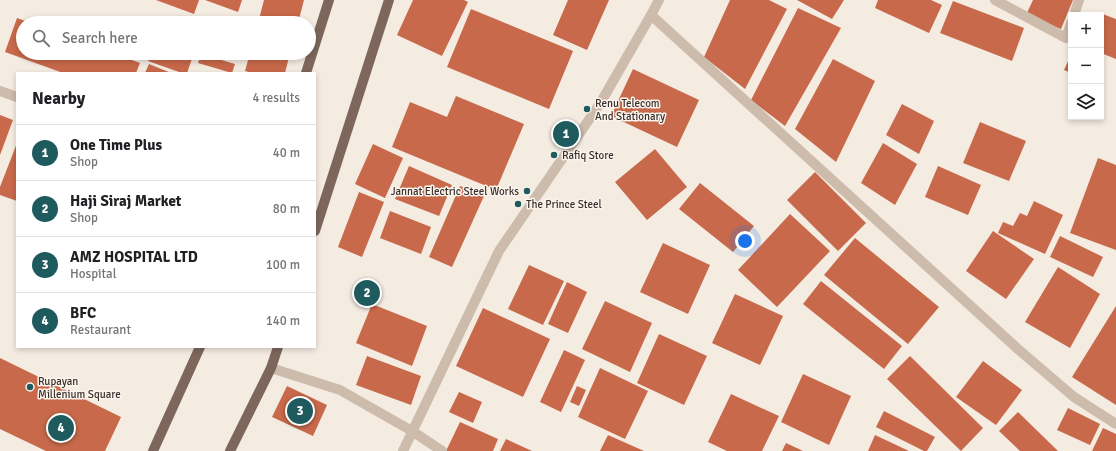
<!DOCTYPE html>
<html lang="en">
<head>
<meta charset="utf-8">
<style>
  body { margin:0; font-family:Signika,sans-serif; background:#f2f2f2; color:#202124 }
  .controls { position:absolute; right:12px; top:12px; display:grid; overflow:hidden; border-radius:0px; box-shadow:0 2px 6px #0003 }
  .controls button { width:36px; height:36px; display:grid; place-items:center; padding:0; border:0; border-bottom:1px solid #e0e0e0; background:#fff; color:#202124; font:20px sans-serif }
  .you { position:absolute; left:745px; top:241px; width:14px; height:14px; margin:-10px; border:3px solid #fff; border-radius:50%; background:#1a73e8; box-shadow:0 0 0 6px #1a73e833 }
  .badge { display:grid; place-items:center; width:26px; height:26px; border-radius:50%; background:#1f5a5e; color:#fff; font-size:13px; font-weight:700 }
  .pin { position:absolute; translate:-50% -50%; border:2px solid #fff; box-shadow:0 1px 4px #0006 }
  .list { margin:0; padding:0; list-style:none }
  h2 { display:flex; justify-content:space-between; align-items:center; height:52px; margin:0; padding:0 16px; font-size:17px }
  h2 small { font-size:13px; font-weight:400; color:#757577 }
  .list li { display:grid; grid-template-columns:26px 1fr auto; gap:12px; align-items:center; box-sizing:border-box; height:56px; padding:0 16px; border-top:1px solid #e0e0e0 }
  .list b { display:block; font-size:15px; white-space:nowrap }
  .list p { margin:0; font-size:13px; white-space:nowrap; color:#757577 }
  .list em { font-size:13px; font-style:normal; color:#757577 }
  .icon { flex:none; width:22px; height:22px; fill:none; stroke:currentColor; stroke-width:2; stroke-linecap:round; stroke-linejoin:round }
  .map { position:relative; flex:none; width:1116px; height:451px; overflow:hidden }
  .search { position:absolute; background:#fff; box-shadow:0 2px 6px #0003; left:16px; top:16px; width:300px; height:44px; display:flex; align-items:center; gap:10px; box-sizing:border-box; padding:0 14px; border-radius:22px; color:#757577; font-size:15px }
  .panel { position:absolute; background:#fff; box-shadow:0 2px 6px #0003; left:16px; top:72px; width:300px; height:276px; border-radius:0px }
  .map>svg:first-child { display:block }
</style>
</head>
<body>
<div class="map">
<svg width="1116" height="451" viewBox="0 0 1116 451">
  <rect width="100%" height="100%" fill="#f4ebe1"/>
  <!-- building -->
  <path fill="#c8694b" d="M 156,0 L 199,0 L 194,14 Z
    M 205,0 L 242,0 L 238,12 Z
    M 264,0 L 304,0 L 298,23 L 258,23 Z
    M 413,0 L 464,0 L 468,2 L 442,56 L 397,35 Z
    M 568,0 L 609,0 L 587,50 L 553,35 Z
    M 730,0 L 769,0 L 787,9 L 745,89 L 704,57 Z
    M 797,0 L 844,0 L 832,19 Z
    M 878,0 L 931,0 L 942,5 L 929,33 L 875,8 Z
    M 1033,0 L 1073,0 L 1061,29 L 1026,15 Z
    M 953,1 L 1024,28 L 1012,61 L 940,33 Z
    M 798,8 L 841,28 L 785,126 L 751,100 Z
    M 471,9 L 573,51 L 549,109 L 447,67 Z
    M 1097,12 L 1116,19 L 1116,59 L 1101,53 L 1101,15 L 1095,15 Z
    M 17,18 L 31,23 L 23,23 L 23,53 L 113,53 L 140,63 L 136,73 L 63,73 L 5,52 Z
    M 151,53 L 194,53 L 187,73 L 182,73 L 148,61 Z
    M 250,53 L 290,53 L 285,73 L 252,73 L 245,71 Z
    M 201,54 L 235,64 L 232,73 L 198,63 Z
    M 1071,55 L 1071,73 L 1064,70 Z
    M 833,59 L 875,81 L 836,162 L 795,129 Z
    M 149,64 L 171,73 L 145,73 Z
    M 633,69 L 699,100 L 677,147 L 611,116 Z
    M 456,96 L 524,124 L 496,190 L 392,147 L 410,102 L 447,117 Z
    M 902,104 L 934,121 L 919,154 L 886,135 Z
    M 0,115 L 13,120 L 0,155 Z
    M 980,122 L 1026,141 L 1009,181 L 963,163 Z
    M 17,143 L 17,201 L 0,195 L 0,187 Z
    M 883,143 L 917,164 L 895,205 L 861,183 Z
    M 373,144 L 403,158 L 385,198 L 355,184 Z
    M 655,149 L 687,187 L 647,220 L 615,182 Z
    M 1098,158 L 1116,165 L 1116,250 L 1070,233 Z
    M 409,166 L 452,185 L 439,216 L 395,199 Z
    M 938,166 L 981,185 L 968,215 L 925,197 Z
    M 815,172 L 866,223 L 838,251 L 787,200 Z
    M 700,183 L 754,226 L 733,252 L 679,209 Z
    M 460,186 L 484,196 L 452,267 L 429,257 Z
    M 359,192 L 384,202 L 362,257 L 338,247 Z
    M 1034,201 L 1063,215 L 1045,254 L 998,233 L 1003,222 L 1013,226 L 1020,213 L 1027,216 Z
    M 390,211 L 431,227 L 421,254 L 380,238 Z
    M 790,214 L 830,251 L 777,307 L 738,270 Z
    M 993,231 L 1034,259 L 1006,299 L 966,271 Z
    M 1060,236 L 1103,257 L 1093,277 L 1050,257 Z
    M 855,238 L 939,307 L 908,344 L 824,275 Z
    M 663,243 L 710,265 L 688,314 L 640,292 Z
    M 529,265 L 564,281 L 543,325 L 508,309 Z
    M 1058,267 L 1100,294 L 1070,348 L 1025,322 Z
    M 821,281 L 902,346 L 884,369 L 803,304 Z
    M 567,282 L 587,292 L 568,333 L 548,324 Z
    M 735,294 L 783,316 L 760,365 L 712,343 Z
    M 605,301 L 652,323 L 630,372 L 582,349 Z
    M 372,304 L 427,326 L 412,366 L 356,343 Z
    M 1116,306 L 1116,405 L 1072,377 Z
    M 483,308 L 550,339 L 523,397 L 456,366 Z
    M 659,334 L 707,356 L 684,405 L 637,383 Z
    M 564,350 L 585,360 L 561,412 L 540,402 Z
    M 367,356 L 421,376 L 411,405 L 356,385 Z
    M 910,356 L 983,428 L 961,451 L 887,379 Z
    M 0,358 L 121,417 L 105,451 L 46,451 L 0,429 Z
    M 983,361 L 1022,390 L 996,425 L 956,397 Z
    M 600,368 L 648,391 L 625,439 L 578,417 Z
    M 803,374 L 851,396 L 829,445 L 781,422 Z
    M 287,386 L 327,405 L 313,436 L 272,417 Z
    M 577,386 L 586,390 L 579,406 L 570,402 Z
    M 459,392 L 482,402 L 473,423 L 449,412 Z
    M 731,394 L 779,416 L 762,451 L 727,451 L 708,442 Z
    M 1068,408 L 1100,424 L 1090,445 L 1057,430 Z
    M 884,411 L 935,437 L 927,451 L 924,451 L 876,427 Z
    M 1018,412 L 1058,451 L 1020,451 L 999,431 Z
    M 460,422 L 498,439 L 493,451 L 446,451 Z
    M 1103,428 L 1116,434 L 1116,451 L 1092,451 Z
    M 608,435 L 644,451 L 600,451 Z
    M 875,435 L 909,451 L 868,451 Z
    M 506,439 L 532,451 L 500,451 Z
    M 786,443 L 803,451 L 782,451 Z"/>
  <g fill="none" stroke-linecap="round" stroke-linejoin="round">
    <!-- minor -->
    <path stroke="#cdbbac" stroke-width="10" d="M 995,0 L 1066,38 L 1071,23
      M 651,15 L 1019,350 L 1074,397 L 1116,424
      M 1074,15 L 1079,0
      M 0,91 L 17,97
      M 271,368 L 340,390 L 412,431 L 442,451
      M 403,451 L 499,251 L 601,102 L 651,15 L 659,0"/>
    <!-- primary -->
    <path stroke="#7d675c" stroke-width="10" d="M 306,73 L 329,0
      M 315,231 L 389,0
      M 153,451 L 200,347
      M 230,451 L 271,368 L 278,347"/>
  </g>
  <!-- markers -->
  <g fill="#1f5a5e" stroke="#fbf5ee" stroke-width="1.5">
    <circle cx="587" cy="109" r="4"/>
    <circle cx="554" cy="155" r="4"/>
    <circle cx="527" cy="191" r="4"/>
    <circle cx="518" cy="204" r="4"/>
    <circle cx="30" cy="387" r="4"/>
  </g>
  <g text-anchor="middle" stroke-width="3" stroke-linejoin="round" paint-order="stroke">
    <!-- poi labels -->
    <g font-size="11" fill="#3b302b" stroke="#fbf5ee" text-anchor="start">
      <text x="595" y="107">Renu Telecom<tspan x="595" dy="13">And Stationary</tspan></text>
      <text x="562" y="159">Rafiq Store</text>
      <text x="519" y="195" text-anchor="end">Jannat Electric Steel Works</text>
      <text x="526" y="208">The Prince Steel</text>
      <text x="38" y="385">Rupayan<tspan x="38" dy="13">Millenium Square</tspan></text>
    </g>
  </g>
</svg>
<div class="controls">
<button>+</button>
<button>−</button>
<button><svg class="icon" aria-label="layers" viewBox="0 0 24 24"><path d="M12 4l9 5-9 5-9-5zM3 14l9 5 9-5"/></svg></button>
</div>
<div class="you"></div>
<div class="pin badge" style="left:566px;top:134px">1</div>
<div class="pin badge" style="left:367px;top:293px">2</div>
<div class="pin badge" style="left:300px;top:411px">3</div>
<div class="pin badge" style="left:61px;top:428px">4</div>
<div class="search"><svg class="icon" aria-label="search" viewBox="0 0 24 24"><circle cx="10" cy="10" r="6"/><path d="M15 15l6 6"/></svg>Search here</div>
<section class="panel">
<h2>Nearby<small>4 results</small></h2>
<ul class="list">
<li><span class="badge">1</span><div><b>One Time Plus</b><p>Shop</p></div><em>40 m</em></li>
<li><span class="badge">2</span><div><b>Haji Siraj Market</b><p>Shop</p></div><em>80 m</em></li>
<li><span class="badge">3</span><div><b>AMZ HOSPITAL LTD</b><p>Hospital</p></div><em>100 m</em></li>
<li><span class="badge">4</span><div><b>BFC</b><p>Restaurant</p></div><em>140 m</em></li>
</ul>
</section>
</div>
</body>
</html>
